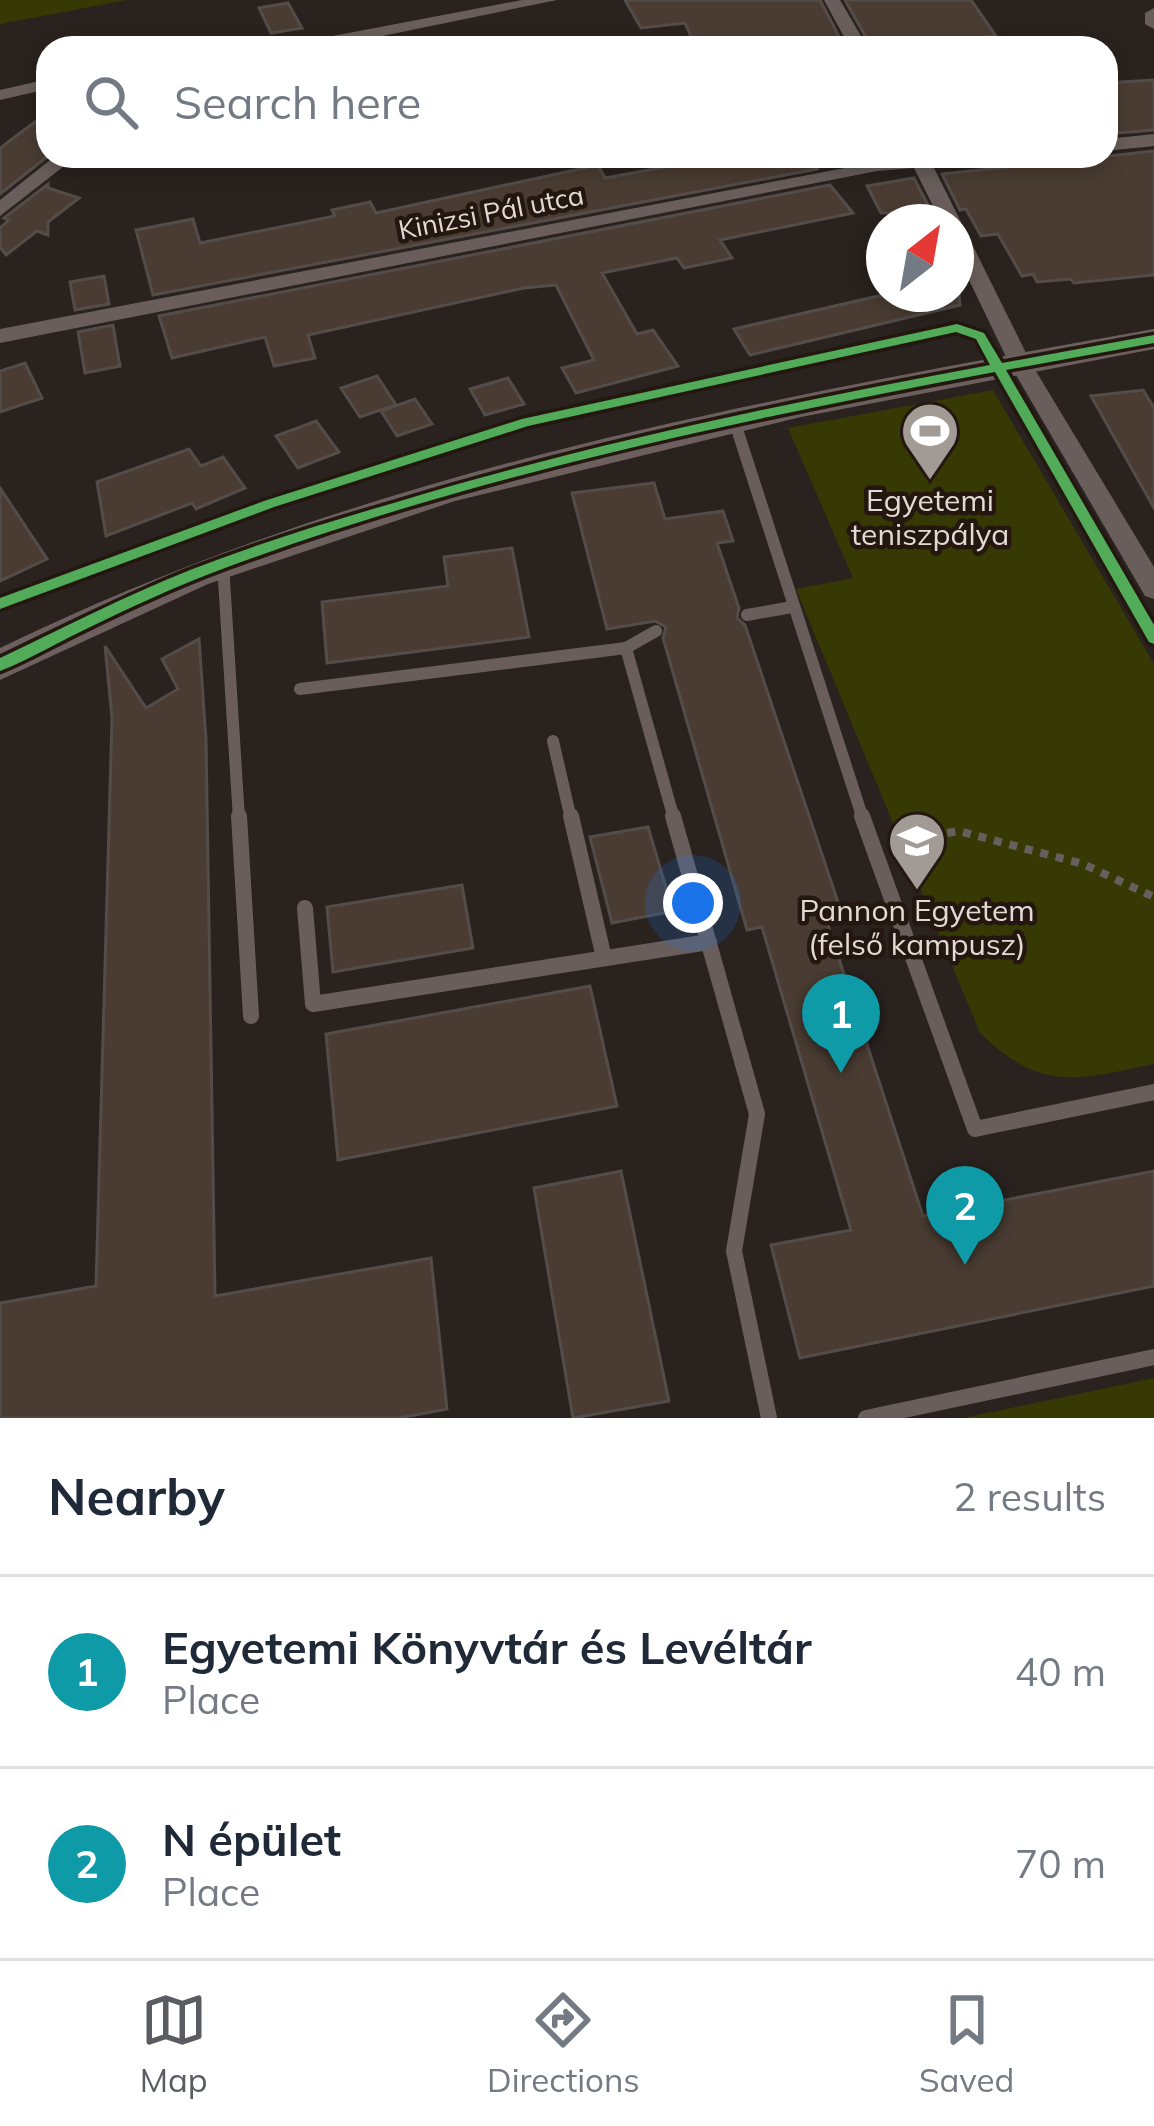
<!DOCTYPE html>
<html lang="en">
<head>
<meta charset="utf-8">
<style>
  body { margin:0; font-family:Mulish,sans-serif; background:#f6f6f7; color:#1f2937 }
  .compass { position:absolute; left:866px; top:204px; width:108px; height:108px; border-radius:50%; background:#fff; box-shadow:0 6px 18px #0003; rotate:31deg }
  .you { position:absolute; left:693px; top:903px; width:42px; height:42px; margin:-30px; border:9px solid #fff; border-radius:50%; background:#1a73e8; box-shadow:0 0 0 18px #1a73e833 }
  .badge { display:grid; place-items:center; width:78px; height:78px; border-radius:50%; background:#5a5c61; color:#fff; font-size:39px; font-weight:700 }
  .pin { position:absolute; translate:-50% -99px; filter:drop-shadow(0 3px 6px #0008) }
  .pin::after { content:''; position:absolute; top:63px; width:42px; height:36px; background:inherit; clip-path:polygon(0 0,100% 0,50% 100%) }
  .list { margin:0; padding:0; list-style:none }
  h2 { display:flex; justify-content:space-between; align-items:center; height:156px; margin:0; padding:0 48px; font-size:51px }
  h2 small { font-size:39px; font-weight:400; color:#747a83 }
  .list li { display:grid; grid-template-columns:78px 1fr auto; gap:36px; align-items:center; box-sizing:border-box; height:192px; padding:0 48px; border-top:3px solid #e0e1e3 }
  .list b { display:block; font-size:45px; white-space:nowrap }
  .list p { margin:0; font-size:39px; white-space:nowrap; color:#747a83 }
  .list em { font-size:39px; font-style:normal; color:#747a83 }
  .icon { flex:none; width:66px; height:66px; fill:none; stroke:currentColor; stroke-width:2; stroke-linecap:round; stroke-linejoin:round }
  .map { position:relative; flex:none; width:1154px; height:1418px; overflow:hidden }
  .search { position:absolute; background:#fff; box-shadow:0 6px 18px #0003; left:36px; right:36px; top:36px; height:132px; display:flex; align-items:center; gap:30px; box-sizing:border-box; padding:0 42px; border-radius:36px; color:#747a83; font-size:45px }
  .sheet { height:540px; background:#fff }
  nav { display:flex; justify-content:space-around; align-items:center; box-sizing:border-box; height:168px; border-top:3px solid #e0e1e3; background:#fff; font-size:33px; color:#747a83 }
  nav a { display:grid; justify-items:center; gap:6px }
  nav .on { color:#5a5c61 }
  .map>svg:first-child { display:block }
</style>
</head>
<body>
<div class="map">
<svg width="1154" height="1418" viewBox="0 0 1154 1418">
  <rect width="100%" height="100%" fill="#29221e"/>
  <!-- green -->
  <path fill="#373904" d="M 0,0 L 127,0 L 0,24 Z
    M 993,390 L 1154,664 L 1154,1064 C 1076,1080 1042,1093 980,1033 L 796,589 L 853,578 L 788,428 Z
    M 1154,1378 L 1154,1418 L 963,1418 Z"/>
  <!-- building -->
  <path fill="#4a3c32" stroke="#534c48" stroke-width="3" d="M 625,0 L 820,0 L 845,48 L 696,48 L 685,23 L 641,28 Z
    M 845,0 L 971,0 L 996,36 L 924,42 L 927,48 L 872,48 Z
    M 288,3 L 302,28 L 271,33 L 259,8 Z
    M 1154,80 L 1154,130 L 1106,134 L 1106,83 Z
    M 48,112 L 48,156 L 0,194 L 0,148 Z
    M 1154,151 L 1154,275 L 1074,283 L 1071,279 L 1037,282 L 1033,274 L 1022,276 L 998,234 L 981,236 L 966,209 L 960,210 L 942,174 Z
    M 694,156 L 806,156 L 817,169 L 153,295 L 136,230 L 193,219 L 200,243 L 335,216 L 332,210 L 370,202 L 376,213 L 598,165 L 605,178 L 698,161 Z
    M 914,178 L 932,213 L 881,213 L 867,186 Z
    M 48,184 L 48,188 L 79,198 L 48,222 L 48,235 L 37,231 L 6,255 L 0,247 L 0,228 L 9,220 L 4,218 Z
    M 830,185 L 853,213 L 720,240 L 732,258 L 684,268 L 677,258 L 602,273 L 637,334 L 653,330 L 678,366 L 576,393 L 562,368 L 594,360 L 556,285 L 524,288 L 308,335 L 315,358 L 274,366 L 265,337 L 172,358 L 159,316 Z
    M 104,276 L 109,304 L 75,310 L 70,282 Z
    M 887,294 L 959,294 L 960,305 L 750,355 L 734,329 Z
    M 113,325 L 120,366 L 85,373 L 78,332 Z
    M 25,363 L 42,398 L 0,412 L 0,371 Z
    M 377,376 L 396,405 L 360,417 L 341,388 Z
    M 508,378 L 524,404 L 485,415 L 470,389 Z
    M 1143,390 L 1154,408 L 1154,508 L 1091,396 Z
    M 415,399 L 432,424 L 397,436 L 381,411 Z
    M 316,421 L 339,452 L 298,468 L 276,436 Z
    M 189,449 L 201,466 L 223,457 L 245,488 L 196,509 L 192,503 L 106,536 L 97,482 Z
    M 654,483 L 665,519 L 723,511 L 733,541 L 717,543 L 739,608 L 737,618 L 745,625 L 842,914 L 825,916 L 923,1216 L 1154,1171 L 1154,1286 L 800,1358 L 771,1245 L 851,1230 L 762,927 L 747,930 L 663,638 L 666,627 L 655,621 L 607,629 L 572,493 Z
    M 0,488 L 47,559 L 0,581 Z
    M 512,548 L 529,637 L 327,663 L 322,602 L 448,586 L 444,557 Z
    M 199,639 L 206,739 L 215,1296 L 431,1258 L 447,1409 L 399,1418 L 0,1418 L 0,1303 L 96,1286 L 112,718 L 105,646 L 146,708 L 178,689 L 162,659 Z
    M 648,827 L 673,911 L 612,923 L 590,837 Z
    M 462,885 L 473,948 L 333,972 L 327,907 Z
    M 590,986 L 617,1106 L 338,1160 L 326,1034 Z
    M 621,1171 L 669,1401 L 573,1418 L 534,1188 Z"/>
  <g fill="none" stroke-linecap="round" stroke-linejoin="round">
    <!-- path-far1 -->
    <path stroke="#675f5d" stroke-width="6" stroke-dasharray="6 6" stroke-linecap="butt" d="M 1140,614 L 1154,638"/>
    <!-- path -->
    <path stroke="#675f5d" stroke-width="8" stroke-dasharray="8 8" stroke-linecap="butt" d="M 900,841 L 959,831 L 1083,864 L 1154,897"/>
    <!-- lane-far1 -->
    <path stroke="#695e5b" stroke-width="12" d="M 735,423 L 863,819
      M 223,564 L 239,819
      M 747,615 L 792,607
      M 656,631 L 626,648 L 674,819
      M 300,689 L 626,648
      M 553,741 L 571,819"/>
    <!-- lane -->
    <path stroke="#695e5b" stroke-width="16" d="M 239,816 L 251,1016
      M 571,816 L 604,958
      M 673,816 L 757,1114 L 734,1251 L 769,1418
      M 862,816 L 975,1129 L 1154,1092
      M 305,908 L 313,1004 L 709,942
      M 866,1418 L 1154,1357"/>
    <!-- street -->
    <path fill="#695e5b" fill-rule="evenodd" d="M 522,0 L 557,0 L 324,48 L 287,48 L 296,43 Z
      M 824,0 L 840,0 L 868,48 L 850,48 Z
      M 1154,8 L 1154,29 L 1145,24 L 1145,13 Z
      M 48,79 L 48,89 L 0,100 L 0,90 Z
      M 1154,134 L 1154,146 L 1106,151 L 1106,139 Z
      M 55,156 L 77,156 L 0,216 L 0,200 Z
      M 908,156 L 1003,156 L 993,162 L 933,166 L 961,222 L 958,226 L 966,232 L 1031,363 L 1154,567 L 1154,599 L 1145,596 L 1009,363 L 956,253 L 956,222 L 941,222 L 914,168 L 877,171 L 0,343 L 0,329 Z"/>
    <!-- secondary -->
    <path fill="#6c5f5d" fill-rule="evenodd" d="M 1154,329 L 1154,349 L 801,417 L 455,501 L 208,584 L 0,680 L 0,648 C 365,470 757,400 1154,329 Z"/>
    <!-- cycleway casing -->
    <g stroke="#231710" stroke-width="7">
      <path id="cycleway" d="M 957,324 L 984,333 L 1002,363 L 1154,335 L 1154,343 L 1006,370 L 1154,625 L 1154,644 L 1149,642 L 995,372 C 735,421 473,476 225,568 C 176,586 129,608 82,631 C 55,644 28,660 0,671 L 0,658 C 63,628 125,596 190,570 C 257,544 327,522 397,502 C 592,443 791,402 990,365 L 976,339 L 956,332 L 528,426 L 274,507 L 0,609 L 0,598 L 264,501 L 522,419 Z"/>
    </g>
    <!-- cycleway -->
    <use href="#cycleway" fill="#51ab58" fill-rule="evenodd"/>
  </g>
  <!-- icons -->
  <defs>
    <g id="stadium-pin" transform="scale(3)"><path d="M0 17L-7.5 6A9.5 9.5 0 1 1 7.5 6Z" fill="#a29a95" stroke="#231710"/><path d="M0-5a6.5 5 0 1 0 0 10a6.5 5 0 1 0 0-10ZM-3.5-1.8h7v3.6h-7Z" fill="#fff"/></g>
    <g id="university-pin" transform="scale(3)"><path d="M0 17L-7.5 6A9.5 9.5 0 1 1 7.5 6Z" fill="#a29a95" stroke="#231710"/><path d="M0-5L7-2L0 1L-7-2ZM-4 1L0 2.5L4 1V4Q0 6-4 4Z" fill="#fff"/></g>
  </defs>
  <g fill-rule="evenodd">
    <use href="#stadium-pin" x="930" y="431"/>
    <use href="#university-pin" x="917" y="841"/>
  </g>
  <g text-anchor="middle" stroke-width="9" stroke-linejoin="round" paint-order="stroke">
    <!-- far-street labels -->
    <g font-size="27" fill="#e3dad5" stroke="#231710">
      <text transform="translate(491 213) rotate(-11)" y="9">Kinizsi Pál utca</text>
    </g>
    <!-- poi labels -->
    <g font-size="30" fill="#e3dad5" stroke="#231710">
      <text x="930" y="511">Egyetemi<tspan x="930" dy="34">teniszpálya</tspan></text>
      <text x="917" y="921">Pannon Egyetem<tspan x="917" dy="34">(felső kampusz)</tspan></text>
    </g>
  </g>
</svg>
<svg class="compass" viewBox="-18 -18 36 36"><path d="M0-13l5 13h-10z" fill="#e53935"/><path d="M0 13l5-13h-10z" fill="#747a83"/></svg>
<div class="you"></div>
<div class="pin badge" style="left:841px;top:1073px;background:#0f9aa8">1</div>
<div class="pin badge" style="left:965px;top:1265px;background:#0f9aa8">2</div>
<div class="search"><svg class="icon" aria-label="search" viewBox="0 0 24 24"><circle cx="10" cy="10" r="6"/><path d="M15 15l6 6"/></svg>Search here</div>
</div>
<section class="sheet">
<h2>Nearby<small>2 results</small></h2>
<ul class="list">
<li><span class="badge" style="background:#0f9aa8">1</span><div><b>Egyetemi Könyvtár és Levéltár</b><p>Place</p></div><em>40 m</em></li>
<li><span class="badge" style="background:#0f9aa8">2</span><div><b>N épület</b><p>Place</p></div><em>70 m</em></li>
</ul>
</section>
<nav>
<a class="on"><svg class="icon" aria-label="map" viewBox="0 0 24 24"><path d="M3 6l6-2 6 2 6-2v14l-6 2-6-2-6 2zM9 4v14M15 6v14"/></svg>Map</a>
<a><svg class="icon" aria-label="directions" viewBox="0 0 24 24"><path d="M12 3l9 9-9 9-9-9zM9 14v-3h6M13 9l2 2-2 2"/></svg>Directions</a>
<a><svg class="icon" aria-label="saved" viewBox="0 0 24 24"><path d="M7 4h10v16l-5-4-5 4z"/></svg>Saved</a>
</nav>
</body>
</html>
